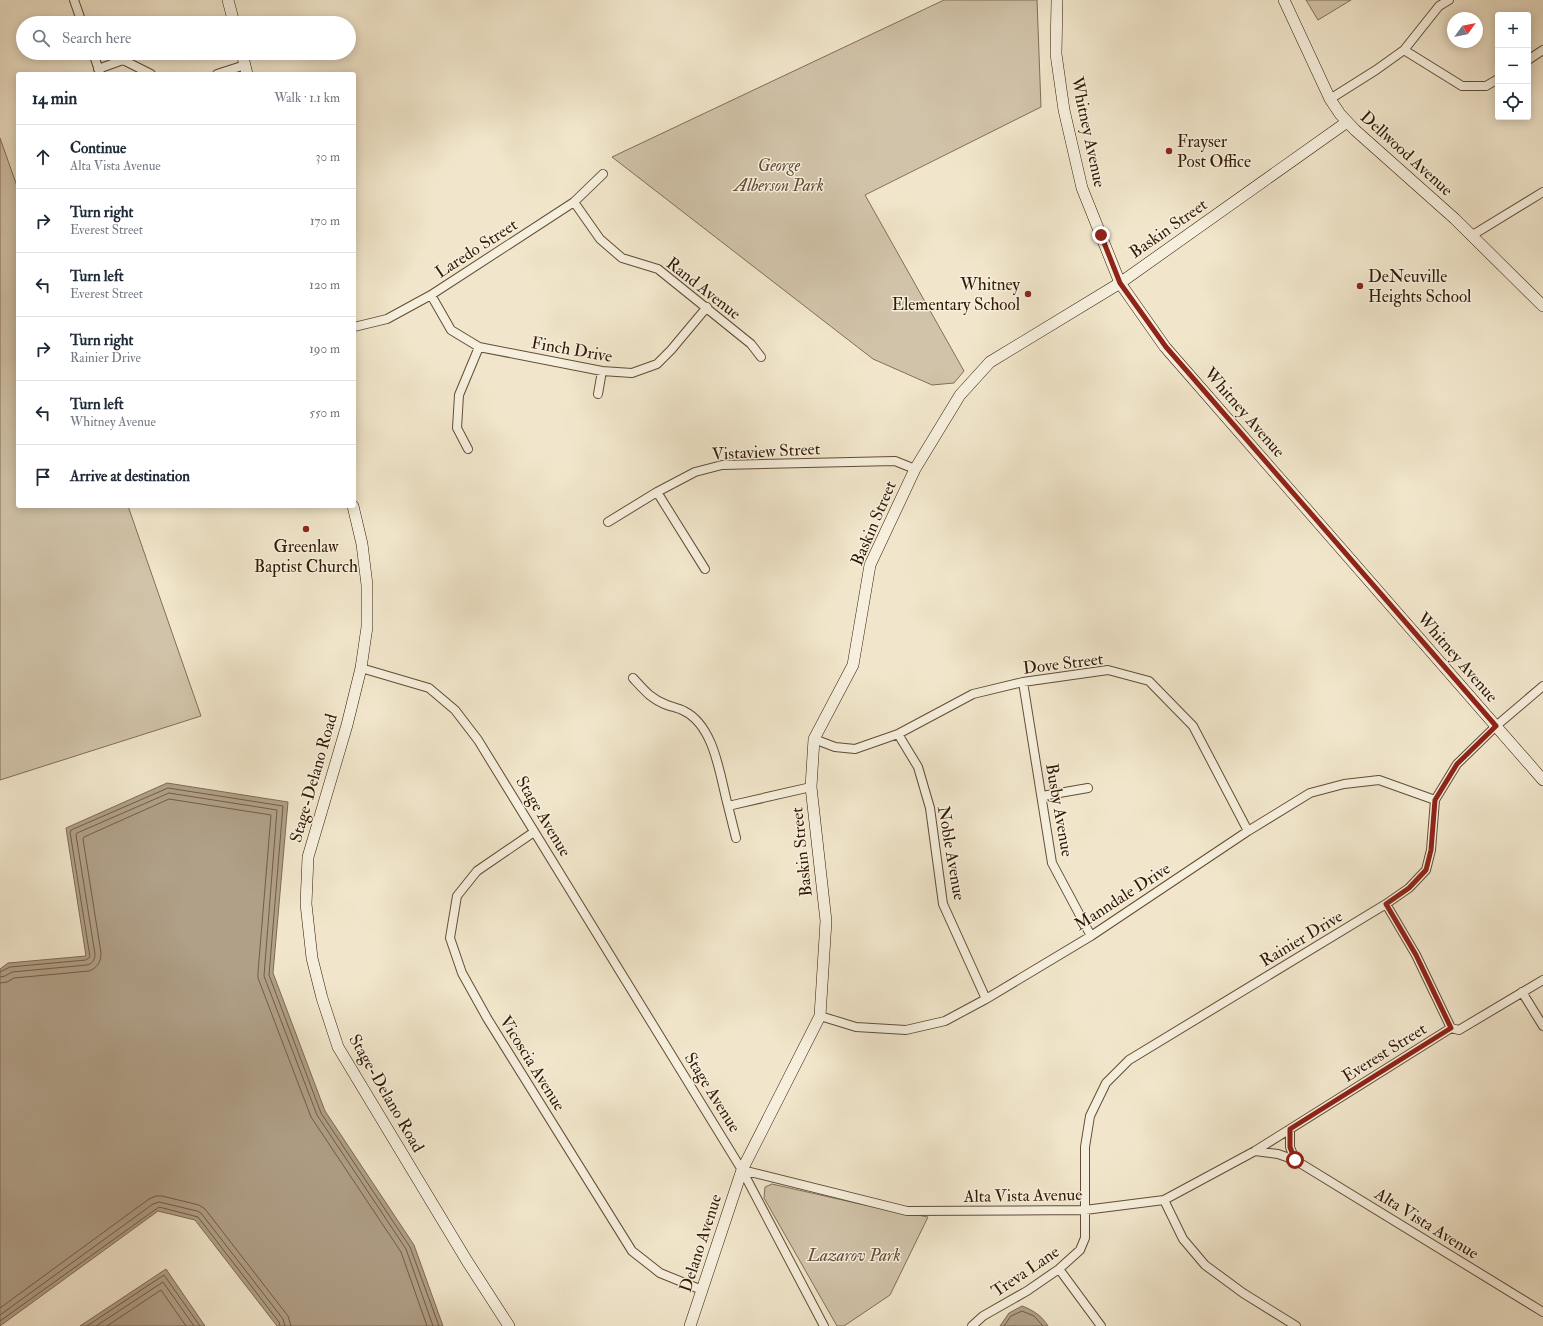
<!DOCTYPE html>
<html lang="en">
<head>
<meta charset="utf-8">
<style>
  body { margin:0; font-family:"IM FELL Double Pica",serif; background:#f2f2f3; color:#1f2937 }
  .controls { position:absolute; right:12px; top:12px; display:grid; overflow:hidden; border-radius:4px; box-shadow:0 2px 10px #0003 }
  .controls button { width:36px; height:36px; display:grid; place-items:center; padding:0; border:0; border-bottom:1px solid #e0e1e3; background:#fff; color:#1f2937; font:20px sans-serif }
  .compass { position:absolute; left:1447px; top:12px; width:36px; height:36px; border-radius:50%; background:#fff; box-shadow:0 2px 10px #0003; rotate:57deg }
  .stop { position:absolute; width:12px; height:12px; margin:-9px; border:3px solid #8f2418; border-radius:50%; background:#fff }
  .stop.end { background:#8f2418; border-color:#fff; box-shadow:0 1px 4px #0008 }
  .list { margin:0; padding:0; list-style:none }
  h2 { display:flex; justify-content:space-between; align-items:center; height:52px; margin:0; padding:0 16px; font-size:17px }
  h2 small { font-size:13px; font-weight:400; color:#747a83 }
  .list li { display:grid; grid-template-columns:26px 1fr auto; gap:12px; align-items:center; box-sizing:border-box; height:64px; padding:0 16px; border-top:1px solid #e0e1e3 }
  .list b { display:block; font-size:15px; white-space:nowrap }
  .list p { margin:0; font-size:13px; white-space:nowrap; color:#747a83 }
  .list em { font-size:13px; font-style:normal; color:#747a83 }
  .icon { flex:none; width:22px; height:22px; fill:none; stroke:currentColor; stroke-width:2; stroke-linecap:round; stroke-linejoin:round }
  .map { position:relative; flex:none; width:1543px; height:1326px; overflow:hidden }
  .search { position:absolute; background:#fff; box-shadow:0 2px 10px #0003; left:16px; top:16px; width:340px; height:44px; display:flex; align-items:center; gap:10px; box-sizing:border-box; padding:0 14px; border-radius:22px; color:#747a83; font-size:15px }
  .panel { position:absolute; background:#fff; box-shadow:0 2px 10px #0003; left:16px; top:72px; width:340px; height:436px; border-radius:4px }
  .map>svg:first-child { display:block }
</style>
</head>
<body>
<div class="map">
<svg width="1543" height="1326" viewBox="0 0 1543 1326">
  <rect width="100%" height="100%" fill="#f1e6cb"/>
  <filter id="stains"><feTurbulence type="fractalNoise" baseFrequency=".005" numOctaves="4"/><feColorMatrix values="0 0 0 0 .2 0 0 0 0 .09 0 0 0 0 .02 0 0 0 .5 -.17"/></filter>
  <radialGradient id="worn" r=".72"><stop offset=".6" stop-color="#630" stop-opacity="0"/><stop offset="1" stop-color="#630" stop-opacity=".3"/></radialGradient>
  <!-- green -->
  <path fill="#d1c3a9" stroke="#826e57" d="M 944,0 L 1037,0 L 1041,107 L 865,195 L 964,371 L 954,383 L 932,385 L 873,359 L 612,157 Z
    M 1306,0 L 1351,0 L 1318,20 Z
    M 0,138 L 18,189 L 18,506 L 128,506 L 201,716 L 0,780 Z
    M 772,1184 L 860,1204 L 928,1217 L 890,1295 L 844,1326 L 837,1326 L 764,1198 L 765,1187 Z"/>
  <!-- water -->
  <path fill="#b0a088" stroke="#7e6a54" d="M 167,783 L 288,802 L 273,973 L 325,1111 L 414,1245 L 443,1326 L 277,1326 L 195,1220 L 158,1211 L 0,1326 L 0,969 L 8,963 L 86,956 L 66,828 Z
    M 166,1269 L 205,1326 L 80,1326 Z
    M 1022,1306 C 1033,1310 1042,1316 1048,1326 L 1000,1326 L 1009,1313 Z"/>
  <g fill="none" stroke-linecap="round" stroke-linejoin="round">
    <!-- shore -->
    <path stroke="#725c46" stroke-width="1" d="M 0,972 L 10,967 L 86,960 L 90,957 L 70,832 L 71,830 L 168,788 L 283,806 L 269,975 L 321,1113 L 410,1247 L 439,1326
      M 0,977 L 5,976 L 12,972 L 87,965 C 92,964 95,960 95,954 L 76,835 L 77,833 L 169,793 L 277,810 L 264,976 L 317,1115 L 406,1249 L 433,1326
      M 0,983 L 7,982 L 14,978 L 89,971 C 97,968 101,962 101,953 L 83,839 L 84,837 L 169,799 L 271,815 L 258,972 L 258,978 L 311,1117 L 401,1252 L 427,1326
      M 0,1308 L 149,1199 L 156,1196 L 162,1196 L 199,1205 L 205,1209 L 288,1316 L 291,1326
      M 0,1315 L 153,1204 L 159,1202 L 197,1211 L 201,1213 L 283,1319 L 285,1326
      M 0,1321 L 159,1207 L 198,1217 L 279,1322 L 280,1326
      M 87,1326 L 164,1275 L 200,1326
      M 96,1326 L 163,1282 L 194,1326
      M 107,1326 L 161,1290 L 186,1326
      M 1004,1326 L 1011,1316 L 1022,1311 L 1034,1316 L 1043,1326"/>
    <!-- street casing -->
    <g stroke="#624c36" stroke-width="10">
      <path id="street" d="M 74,0 L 82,23
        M 1404,50 L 1462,86 L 1486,86 L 1498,79
        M 93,53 L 100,73
        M 1528,60 L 1543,50
        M 98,69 L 123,60 L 151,74
        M 217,74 L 245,65
        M 1330,99 L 1376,70 L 1404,50 L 1439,6 L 1449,0
        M 574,202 L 600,239 L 622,258 L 658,269 L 751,344 L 761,357
        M 1471,236 L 1543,192
        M 431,295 L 451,330 L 479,347 L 602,371 L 632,373 L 657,364 L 671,350 L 707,307
        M 354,327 L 387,319 L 431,295 L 574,202 L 603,174
        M 598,394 L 602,371
        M 468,449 L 457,428 L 459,395 L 479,347
        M 657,492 L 705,569
        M 608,522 L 657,492 L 695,472 L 722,465 L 895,461 L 915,469
        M 361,668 L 429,688 L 455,710 L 478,740 L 742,1170 L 824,1326
        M 633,678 C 644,690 651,699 667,705 C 672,707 679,708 684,711 C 715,726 720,777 728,806 L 811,787
        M 1023,682 L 1052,863 L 1091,936
        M 898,734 L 918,767 L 930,808 L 943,904 L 986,999
        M 814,739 L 835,747 L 855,749 L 898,734 L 973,694 L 1023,682 L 1108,670 L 1149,681 L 1193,726 L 1248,831
        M 1042,796 L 1088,788
        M 728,806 L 736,838
        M 534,832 L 477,871 L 457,896 L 450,938 L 462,973 L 487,1018 L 632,1251 L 660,1273 L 702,1290
        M 1386,904 L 1416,955 L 1451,1028
        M 1522,992 L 1543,1026
        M 820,1016 L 856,1027 L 906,1030 L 945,1021 L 986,999 L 1091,936 L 1248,831 L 1310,793 L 1344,784 L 1379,780 L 1435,800
        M 1451,1028 L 1459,1030 L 1543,980
        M 1290,1129 L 1290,1147 L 1295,1160
        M 1255,1151 L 1278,1154 L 1295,1160 L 1543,1312
        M 742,1170 L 907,1211 L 1085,1210 L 1164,1200 L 1255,1151 L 1451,1028
        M 1164,1200 L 1183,1239 L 1205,1265 L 1243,1293 L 1296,1326
        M 1059,1269 L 1101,1326
        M 972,1326 L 983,1316 L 1027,1291 L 1059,1269 L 1080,1250 L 1085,1238 L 1085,1147 L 1090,1116 L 1106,1083 L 1129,1060 L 1386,904 L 1409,888 L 1426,870 L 1431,850 L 1435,800 L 1457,764 L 1496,726 L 1543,686"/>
    </g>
    <!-- secondary casing -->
    <g stroke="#331905" stroke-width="12">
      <path id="secondary" d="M 228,0 L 234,23
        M 1057,0 L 1056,54 L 1064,110 L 1082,188 L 1120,283 L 1165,347 L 1543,780
        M 1284,0 L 1330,99 L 1340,114 L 1355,130 L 1455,219 L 1543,306
        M 242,53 L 247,74
        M 353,506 L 362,544 L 367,585 L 367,627 L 361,668 L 347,725 L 308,857 L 306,904 L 312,958 L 322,998 L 338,1047 L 467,1261 L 509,1326
        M 690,1326 L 742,1170 L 820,1016 L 826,921 L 811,787 L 814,739 L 853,665 L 870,565 L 915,469 L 960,395 L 990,362 L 1120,283 L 1347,122"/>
    </g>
    <!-- street -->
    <use href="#street" stroke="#f6efdd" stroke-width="8"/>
    <!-- secondary -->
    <use href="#secondary" stroke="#f6efdd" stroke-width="11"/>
  </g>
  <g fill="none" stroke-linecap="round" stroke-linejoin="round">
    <!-- route -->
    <path stroke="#8f2418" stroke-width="5" d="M 1101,235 L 1120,283 L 1166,347 L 1496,726 L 1457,764 L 1435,800 L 1431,850 L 1426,870 L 1409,888 L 1386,904 L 1416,955 L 1451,1028 L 1290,1129 L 1290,1147 L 1295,1160"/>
  </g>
  <!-- markers -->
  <g fill="#8f2418" stroke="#f6efdd" stroke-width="1.5">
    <circle cx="1169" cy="151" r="4"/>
    <circle cx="1360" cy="286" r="4"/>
    <circle cx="1028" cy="294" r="4"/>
    <circle cx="306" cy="529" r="4"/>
  </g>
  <g text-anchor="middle" stroke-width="3" stroke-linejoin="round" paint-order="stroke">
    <!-- street labels -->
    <g font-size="17" fill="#331905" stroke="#f6efdd">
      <text transform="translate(1089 132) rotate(78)" y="6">Whitney Avenue</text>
      <text transform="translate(1407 153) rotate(42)" y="6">Dellwood Avenue</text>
      <text transform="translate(1168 228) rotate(-35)" y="6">Baskin Street</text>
      <text transform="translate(476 248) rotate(-33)" y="6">Laredo Street</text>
      <text transform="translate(704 288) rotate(38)" y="6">Rand Avenue</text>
      <text transform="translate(572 349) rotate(10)" y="6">Finch Drive</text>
      <text transform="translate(1245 412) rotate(49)" y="6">Whitney Avenue</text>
      <text transform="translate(766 451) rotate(-3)" y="6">Vistaview Street</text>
      <text transform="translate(873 523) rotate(-67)" y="6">Baskin Street</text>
      <text transform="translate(1458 657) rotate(49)" y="6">Whitney Avenue</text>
      <text transform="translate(1063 663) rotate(-7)" y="6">Dove Street</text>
      <text transform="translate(313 778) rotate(-74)" y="6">Stage-Delano Road</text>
      <text transform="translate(1060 810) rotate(80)" y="6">Busby Avenue</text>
      <text transform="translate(544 816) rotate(59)" y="6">Stage Avenue</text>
      <text transform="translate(801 852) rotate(-96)" y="6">Baskin Street</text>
      <text transform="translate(952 853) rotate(80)" y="6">Noble Avenue</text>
      <text transform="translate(1122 896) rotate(-33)" y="6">Manndale Drive</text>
      <text transform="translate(1301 938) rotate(-31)" y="6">Rainier Drive</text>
      <text transform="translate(1384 1052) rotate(-32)" y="6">Everest Street</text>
      <text transform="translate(533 1063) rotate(58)" y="6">Vicoscia Avenue</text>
      <text transform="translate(713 1092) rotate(58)" y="6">Stage Avenue</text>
      <text transform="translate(387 1093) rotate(60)" y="6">Stage-Delano Road</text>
      <text transform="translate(1023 1195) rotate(-1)" y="6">Alta Vista Avenue</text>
      <text transform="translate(1427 1223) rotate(32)" y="6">Alta Vista Avenue</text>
      <text transform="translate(700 1243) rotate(-72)" y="6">Delano Avenue</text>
      <text transform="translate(1025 1271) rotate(-34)" y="6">Treva Lane</text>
    </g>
    <!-- poi labels -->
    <g font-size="17" fill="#331905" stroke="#f6efdd" text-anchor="start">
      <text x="1177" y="147">Frayser<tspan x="1177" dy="20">Post Office</tspan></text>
      <text x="1368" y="282">DeNeuville<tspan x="1368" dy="20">Heights School</tspan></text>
      <text x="1020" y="290" text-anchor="end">Whitney<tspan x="1020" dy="20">Elementary School</tspan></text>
      <text x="306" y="552" text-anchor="middle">Greenlaw<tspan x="306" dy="20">Baptist Church</tspan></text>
    </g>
    <!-- park labels -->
    <g font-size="17" font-style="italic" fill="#624c36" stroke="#f6efdd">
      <text x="779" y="171">George<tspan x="779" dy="20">Alberson Park</tspan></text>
      <text x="854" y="1261">Lazarov Park</text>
    </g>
  </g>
  <rect width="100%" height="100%" filter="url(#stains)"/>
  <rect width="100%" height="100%" fill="url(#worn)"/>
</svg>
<div class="controls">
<button>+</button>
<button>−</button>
<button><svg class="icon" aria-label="locate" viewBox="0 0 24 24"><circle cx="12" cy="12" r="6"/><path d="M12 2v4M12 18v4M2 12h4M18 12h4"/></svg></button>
</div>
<svg class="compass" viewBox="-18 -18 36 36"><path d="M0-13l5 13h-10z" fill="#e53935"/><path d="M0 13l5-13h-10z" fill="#747a83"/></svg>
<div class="stop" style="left:1295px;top:1160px"></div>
<div class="stop end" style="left:1101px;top:235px"></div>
<div class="search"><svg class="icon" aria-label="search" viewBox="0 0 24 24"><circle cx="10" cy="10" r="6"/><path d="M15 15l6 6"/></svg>Search here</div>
<section class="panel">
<h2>14 min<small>Walk · 1.1 km</small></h2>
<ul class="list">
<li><svg class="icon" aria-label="ahead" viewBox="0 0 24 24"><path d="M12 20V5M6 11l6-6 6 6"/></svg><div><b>Continue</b><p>Alta Vista Avenue</p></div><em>30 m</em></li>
<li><svg class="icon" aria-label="right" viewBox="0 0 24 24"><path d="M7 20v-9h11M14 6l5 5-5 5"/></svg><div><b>Turn right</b><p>Everest Street</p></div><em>170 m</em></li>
<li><svg class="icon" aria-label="left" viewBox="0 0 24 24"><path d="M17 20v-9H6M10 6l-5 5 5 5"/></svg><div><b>Turn left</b><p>Everest Street</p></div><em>120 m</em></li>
<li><svg class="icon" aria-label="right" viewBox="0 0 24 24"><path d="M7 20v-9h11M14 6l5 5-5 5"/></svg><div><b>Turn right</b><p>Rainier Drive</p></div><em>190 m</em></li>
<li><svg class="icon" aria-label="left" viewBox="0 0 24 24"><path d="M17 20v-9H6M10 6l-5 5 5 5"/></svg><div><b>Turn left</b><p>Whitney Avenue</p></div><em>550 m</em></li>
<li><svg class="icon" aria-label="arrive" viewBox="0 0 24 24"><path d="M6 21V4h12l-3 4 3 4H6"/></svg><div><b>Arrive at destination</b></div></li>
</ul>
</section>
</div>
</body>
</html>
